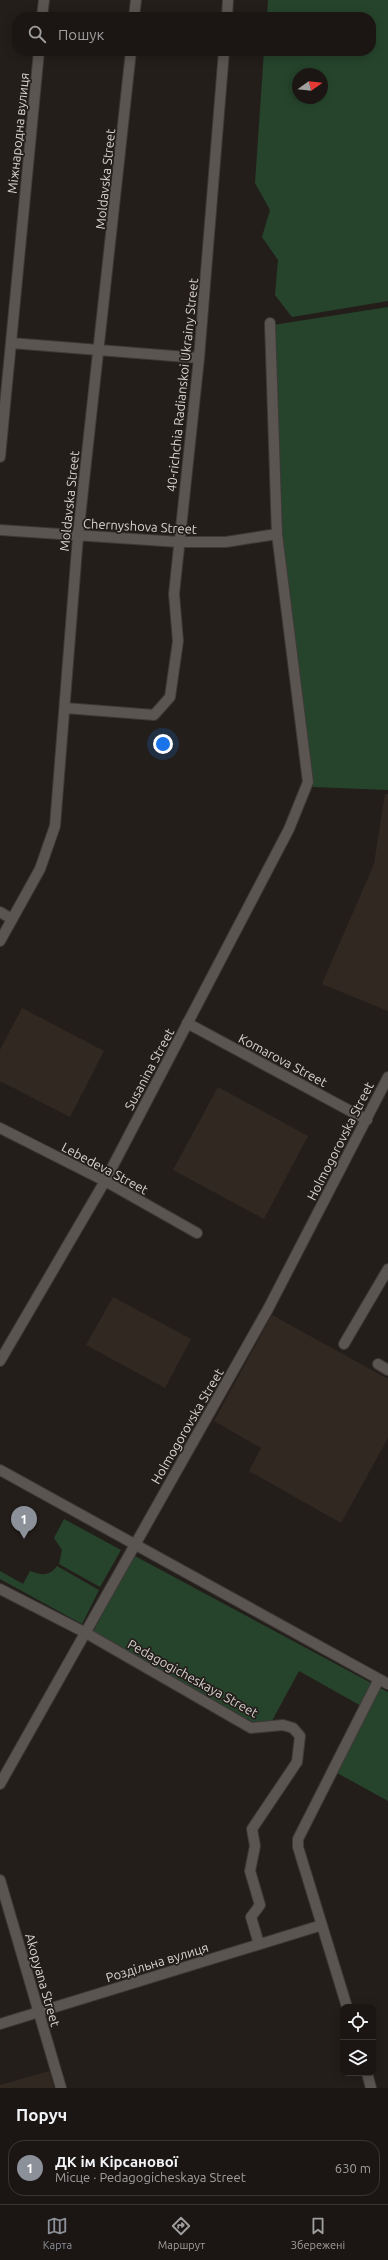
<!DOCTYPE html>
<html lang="uk">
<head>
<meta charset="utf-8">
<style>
  body { margin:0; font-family:Ubuntu,sans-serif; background:#282322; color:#f1f3f6 }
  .controls { position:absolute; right:12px; bottom:12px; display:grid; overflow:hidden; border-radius:8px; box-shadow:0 2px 10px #0003 }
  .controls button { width:36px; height:36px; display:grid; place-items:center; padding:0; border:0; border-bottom:1px solid #393534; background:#1b1614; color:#f1f3f6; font:20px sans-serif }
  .compass { position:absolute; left:292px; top:68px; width:36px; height:36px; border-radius:50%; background:#1b1614; box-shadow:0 2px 10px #0003; rotate:75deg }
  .you { position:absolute; left:163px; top:744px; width:14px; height:14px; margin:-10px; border:3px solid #fff; border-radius:50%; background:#1a73e8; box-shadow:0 0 0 6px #1a73e833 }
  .badge { display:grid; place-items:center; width:26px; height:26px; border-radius:50%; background:#8c9099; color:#fff; font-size:13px; font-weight:700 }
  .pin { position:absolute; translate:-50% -33px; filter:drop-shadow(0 1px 2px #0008) }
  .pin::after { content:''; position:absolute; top:21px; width:14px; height:12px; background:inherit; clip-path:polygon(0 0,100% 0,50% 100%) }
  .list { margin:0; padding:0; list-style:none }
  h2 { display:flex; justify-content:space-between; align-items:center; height:52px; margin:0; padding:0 16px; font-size:17px }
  h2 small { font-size:13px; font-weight:400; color:#a09fa0 }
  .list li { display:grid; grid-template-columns:26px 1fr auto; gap:12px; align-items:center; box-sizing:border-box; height:56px; margin:0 8px 8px; padding:0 8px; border:1px solid #393534; border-radius:16px }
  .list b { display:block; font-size:15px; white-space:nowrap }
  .list p { margin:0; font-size:13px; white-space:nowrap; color:#a09fa0 }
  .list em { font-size:13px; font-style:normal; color:#a09fa0 }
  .icon { flex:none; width:22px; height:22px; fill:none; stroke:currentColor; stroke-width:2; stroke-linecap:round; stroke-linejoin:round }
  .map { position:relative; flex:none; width:388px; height:2088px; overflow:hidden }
  .search { position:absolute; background:#1b1614; box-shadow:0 2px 10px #0003; left:12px; right:12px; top:12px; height:44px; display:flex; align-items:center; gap:10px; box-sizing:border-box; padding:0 14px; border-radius:16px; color:#a09fa0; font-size:15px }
  .sheet { height:116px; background:#1b1614 }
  nav { display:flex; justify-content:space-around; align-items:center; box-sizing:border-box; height:56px; border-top:1px solid #393534; background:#1b1614; font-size:11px; color:#a09fa0 }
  nav a { display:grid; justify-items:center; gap:2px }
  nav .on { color:#8c9099 }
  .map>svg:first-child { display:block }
</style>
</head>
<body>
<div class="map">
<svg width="388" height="2088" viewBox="0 0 388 2088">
  <rect width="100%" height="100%" fill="#241e1b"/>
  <!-- built -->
  <path fill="#312821" d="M 385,794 L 388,794 L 388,1011 L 322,984 L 374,864 Z
    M 22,1008 L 104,1051 L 70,1117 L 0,1081 L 0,1050 Z
    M 218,1087 L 308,1136 L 264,1219 L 173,1170 Z
    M 113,1297 L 191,1339 L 165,1388 L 86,1345 Z
    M 272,1315 L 388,1379 L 388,1438 L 341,1523 L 249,1471 L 261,1448 L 214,1421 Z
    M 49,2071 L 54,2088 L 0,2088 L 0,2085 Z"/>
  <!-- green -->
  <path fill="#26442c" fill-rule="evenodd" d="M 268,0 L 388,0 L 388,301 L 292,317 L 275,295 L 278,260 L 262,237 L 270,210 L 255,183 L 264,51 L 371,51 L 371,17 L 267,17 ZM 298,74 L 322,74 L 322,98 L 298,98 Z
    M 388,307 L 388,790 L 313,787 L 281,544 L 273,325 Z
    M 64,1519 L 121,1550 L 100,1587 L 59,1564 L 62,1550 L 54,1538 Z
    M 133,1555 L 388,1692 L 388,1801 L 330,1769 L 363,1707 L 299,1671 L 267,1730 L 93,1632 Z
    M 57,1566 L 99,1590 L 82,1624 L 0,1579 L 0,1571 L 23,1584 L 30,1571 C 41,1575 49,1577 57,1566 Z"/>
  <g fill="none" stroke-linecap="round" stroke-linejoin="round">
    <!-- minor casing -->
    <g stroke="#3d3937" stroke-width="12">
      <path id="minor" d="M 42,17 L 44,0
        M 134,17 L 136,0
        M 227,17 L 228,0
        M 11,343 L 199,358
        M 0,457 L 39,51
        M 0,530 L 179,542 L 226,542 L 277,534
        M 65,708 L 154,715 L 170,697 L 178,641 L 174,594 L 199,358 L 224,51
        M 0,912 L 12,919
        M 0,941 L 40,869 L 55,826 L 78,536 L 131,51
        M 187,1023 L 367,1120
        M 0,1128 L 105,1181 L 197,1233
        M 344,1344 L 388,1269
        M 0,1361 L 105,1181 L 289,829 L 308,782 L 277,534 L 270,323
        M 378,1364 L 388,1370
        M 0,1470 L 388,1684
        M 0,1589 L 86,1633 L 251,1728 L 283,1725 L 293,1728 L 300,1736 L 297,1762 L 252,1829 L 255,1846 L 250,1871 L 260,1905 L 251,1917 L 259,1944
        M 0,1784 L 268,1309 L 388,1077
        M 0,1880 L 61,2088
        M 347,2007 L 298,1847 L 298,1839 L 379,1679
        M 0,2024 L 322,1925
        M 367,2073 L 371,2088"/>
    </g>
    <!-- minor -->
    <use href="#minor" stroke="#5b5551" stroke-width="10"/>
  </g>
  <g text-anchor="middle" stroke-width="3.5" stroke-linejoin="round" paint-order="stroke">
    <!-- street labels -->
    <g font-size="13" fill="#d7d3d1" stroke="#241e1b">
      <text transform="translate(18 133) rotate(-84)" y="5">Міжнародна вулиця</text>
      <text transform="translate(105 179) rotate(-84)" y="5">Moldavska Street</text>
      <text transform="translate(182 385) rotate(-84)" y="5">40-richchia Radianskoi Ukrainy Street</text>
      <text transform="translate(69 501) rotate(-84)" y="5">Moldavska Street</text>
      <text transform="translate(140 526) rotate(3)" y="5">Chernyshova Street</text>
      <text transform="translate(283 1060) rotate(28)" y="5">Komarova Street</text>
      <text transform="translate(149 1069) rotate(-62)" y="5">Susanina Street</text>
      <text transform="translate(340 1141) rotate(-63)" y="5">Holmogorovska Street</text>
      <text transform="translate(105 1168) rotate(28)" y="5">Lebedeva Street</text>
      <text transform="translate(187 1426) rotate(-60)" y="5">Holmogorovska Street</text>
      <text transform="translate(193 1678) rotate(29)" y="5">Pedagogicheskaya Street</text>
      <text transform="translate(157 1962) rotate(-17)" y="5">Роздільна вулиця</text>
      <text transform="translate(43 1980) rotate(74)" y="5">Akopyana Street</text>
    </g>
  </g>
</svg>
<div class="controls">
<button><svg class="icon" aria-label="locate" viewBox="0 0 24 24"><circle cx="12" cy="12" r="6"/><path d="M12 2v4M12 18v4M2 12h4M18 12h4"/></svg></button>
<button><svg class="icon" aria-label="layers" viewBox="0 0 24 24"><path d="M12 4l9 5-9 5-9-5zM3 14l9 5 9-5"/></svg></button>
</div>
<svg class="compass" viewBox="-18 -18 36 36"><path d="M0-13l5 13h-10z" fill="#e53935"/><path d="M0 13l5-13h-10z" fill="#a09fa0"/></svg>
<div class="you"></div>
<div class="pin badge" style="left:24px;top:1539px">1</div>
<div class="search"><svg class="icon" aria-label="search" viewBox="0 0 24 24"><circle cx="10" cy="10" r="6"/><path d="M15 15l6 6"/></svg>Пошук</div>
</div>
<section class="sheet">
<h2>Поруч<small></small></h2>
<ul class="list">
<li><span class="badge">1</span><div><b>ДК ім Кірсанової</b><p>Місце · Pedagogicheskaya Street</p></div><em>630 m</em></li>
</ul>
</section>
<nav>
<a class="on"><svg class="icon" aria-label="map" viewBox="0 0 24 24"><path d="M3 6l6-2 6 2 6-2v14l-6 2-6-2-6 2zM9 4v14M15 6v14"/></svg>Карта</a>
<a><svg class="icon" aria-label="directions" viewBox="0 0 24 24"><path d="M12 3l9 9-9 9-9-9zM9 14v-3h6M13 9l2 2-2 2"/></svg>Маршрут</a>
<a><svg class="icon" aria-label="saved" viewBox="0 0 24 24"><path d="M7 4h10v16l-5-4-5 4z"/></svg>Збережені</a>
</nav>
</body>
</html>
